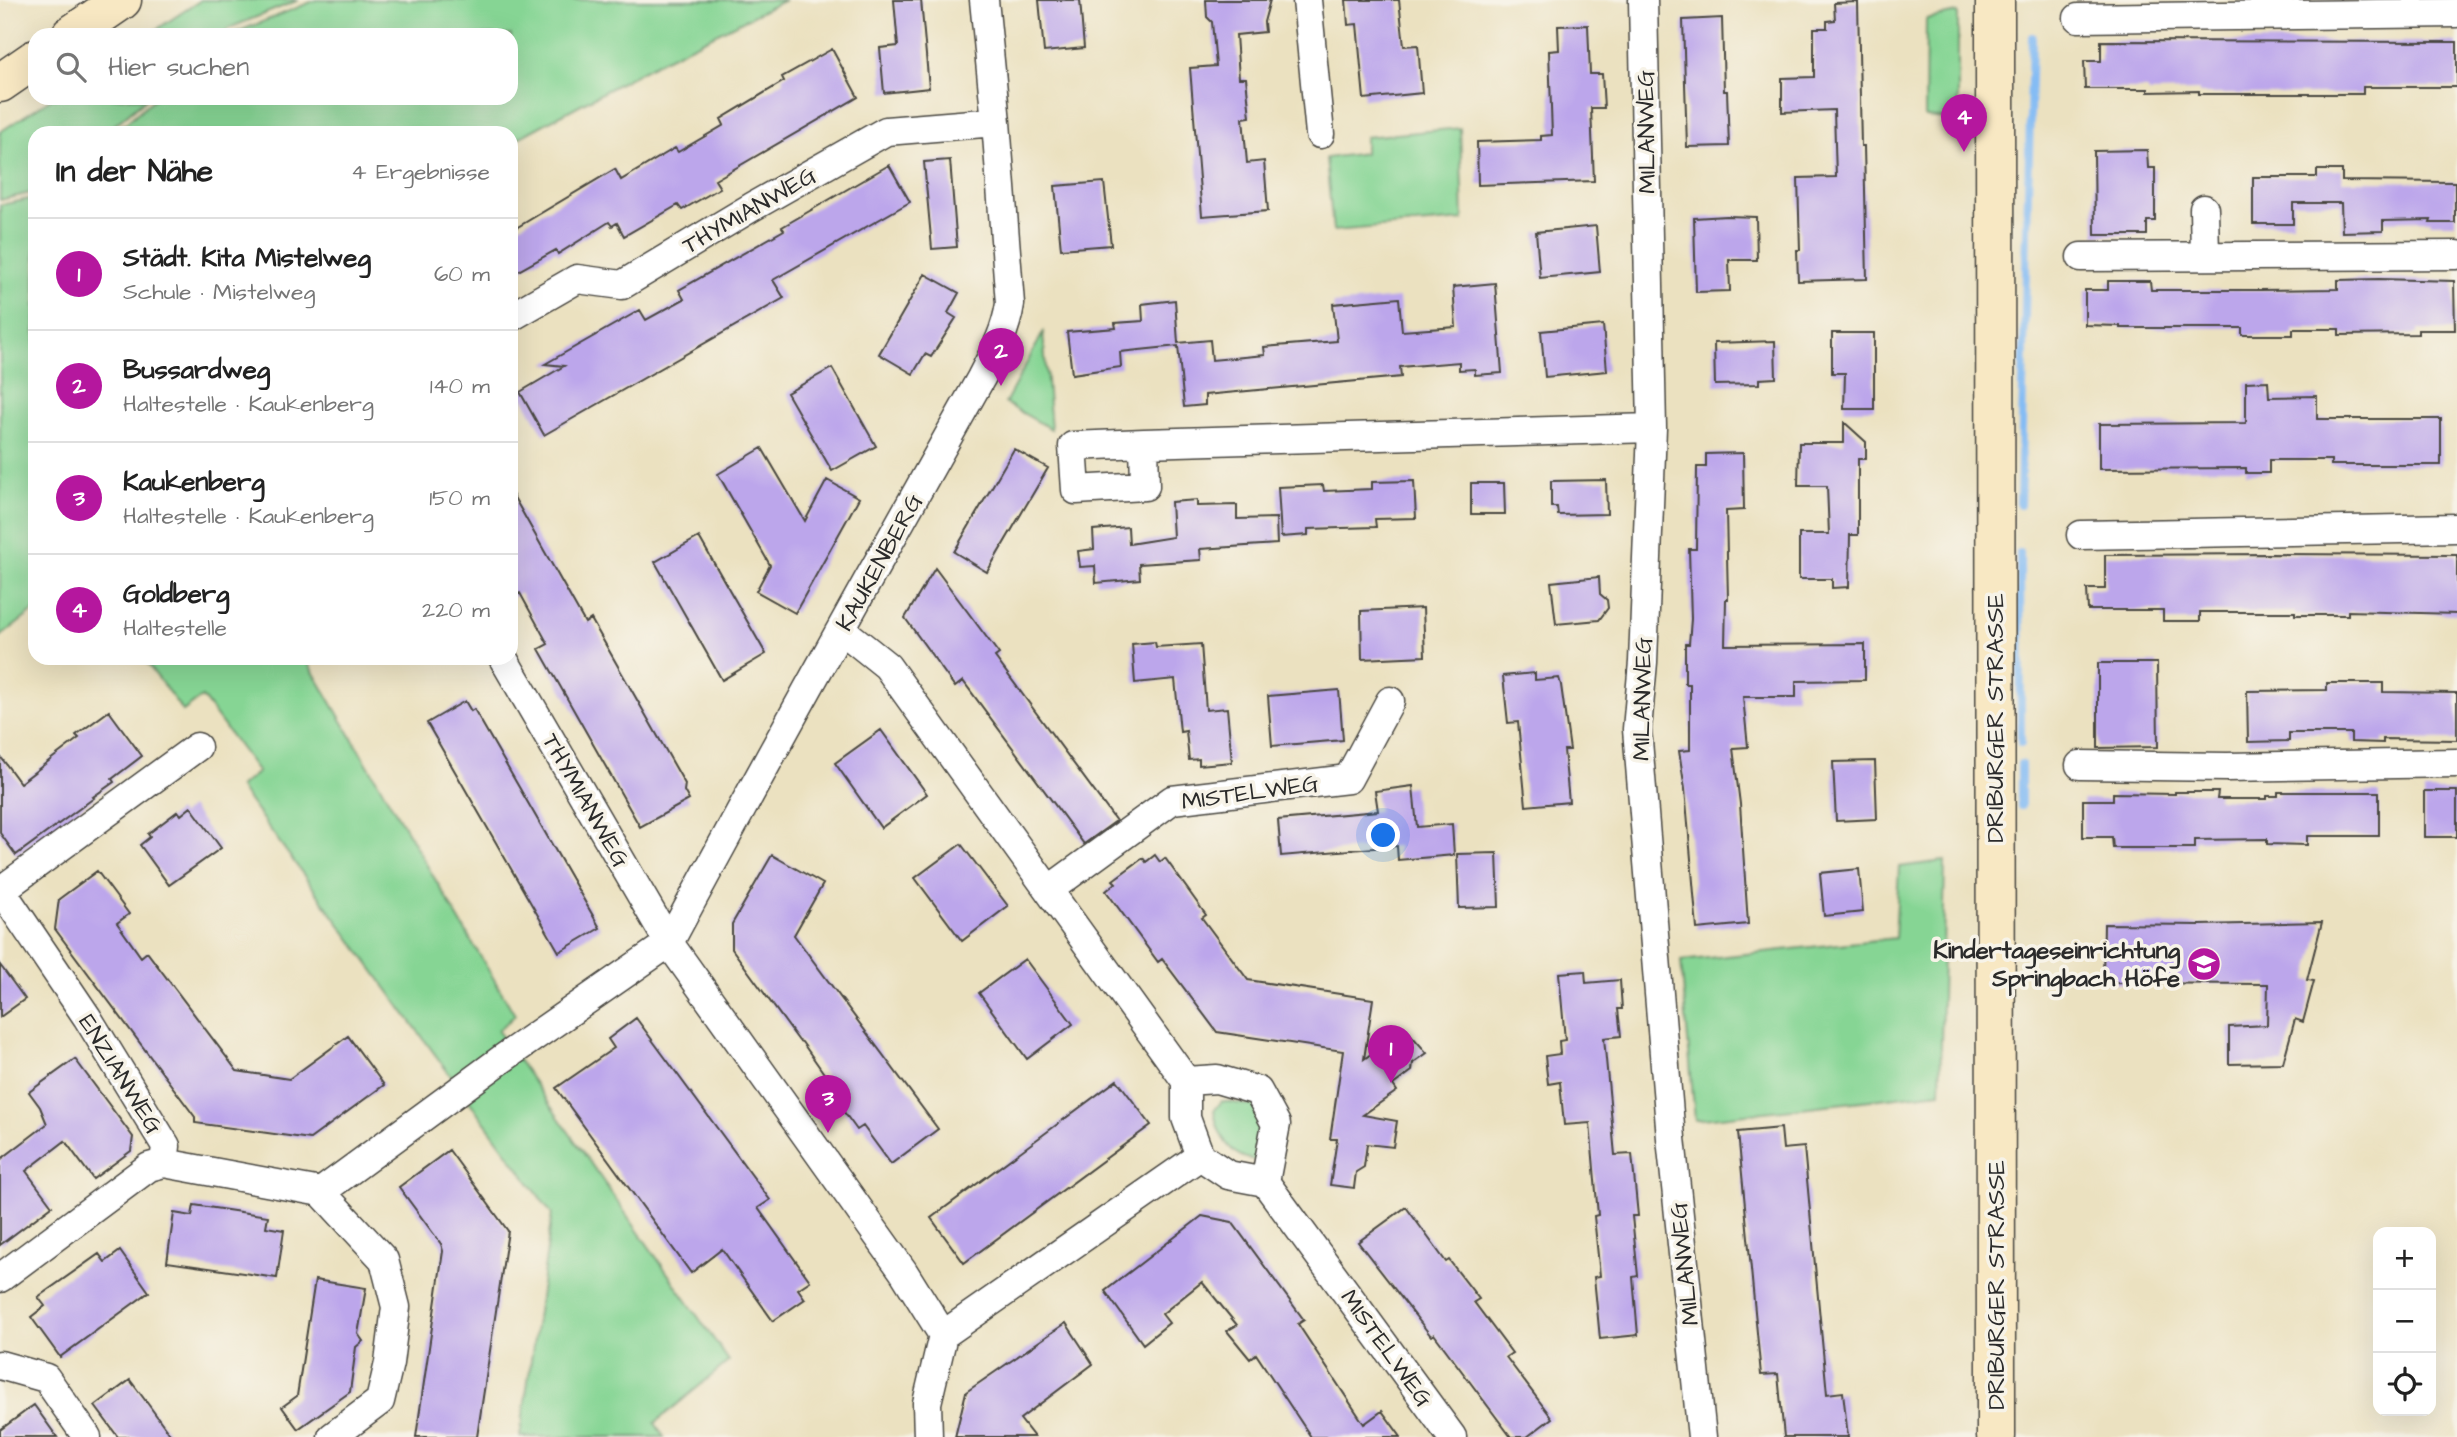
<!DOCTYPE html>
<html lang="de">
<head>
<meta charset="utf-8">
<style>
  body { margin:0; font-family:"Architects Daughter",sans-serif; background:#f6f6f6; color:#222 }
  .controls { position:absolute; right:21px; bottom:21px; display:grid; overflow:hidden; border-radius:14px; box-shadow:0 7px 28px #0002 }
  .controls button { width:63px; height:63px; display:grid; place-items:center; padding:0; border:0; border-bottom:2px solid #e0e0e0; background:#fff; color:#222; font:35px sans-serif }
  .you { position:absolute; left:1384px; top:836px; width:24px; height:24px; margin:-18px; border:5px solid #fff; border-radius:50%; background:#1a73e8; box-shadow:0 0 0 10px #1a73e833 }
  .badge { display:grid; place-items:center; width:46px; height:46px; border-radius:50%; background:#b5179e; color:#fff; font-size:23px; font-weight:700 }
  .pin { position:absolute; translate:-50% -58px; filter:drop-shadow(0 2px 4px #0008) }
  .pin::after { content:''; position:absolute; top:37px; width:24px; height:21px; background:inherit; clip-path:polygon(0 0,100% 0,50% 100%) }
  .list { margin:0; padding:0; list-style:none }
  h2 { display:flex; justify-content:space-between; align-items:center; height:91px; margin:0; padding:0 28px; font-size:30px }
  h2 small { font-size:23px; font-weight:400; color:#767676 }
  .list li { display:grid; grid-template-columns:46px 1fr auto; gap:21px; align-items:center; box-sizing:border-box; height:112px; padding:0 28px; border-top:2px solid #e0e0e0 }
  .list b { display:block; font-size:26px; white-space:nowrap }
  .list p { margin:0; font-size:23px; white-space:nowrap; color:#767676 }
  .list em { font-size:23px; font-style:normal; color:#767676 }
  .icon { flex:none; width:38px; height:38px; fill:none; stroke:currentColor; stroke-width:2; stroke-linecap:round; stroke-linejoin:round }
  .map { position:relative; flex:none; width:2457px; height:1437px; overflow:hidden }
  .search { position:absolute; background:#fff; box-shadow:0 7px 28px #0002; left:28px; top:28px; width:490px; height:77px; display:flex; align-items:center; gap:18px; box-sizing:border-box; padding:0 24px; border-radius:21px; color:#767676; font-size:26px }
  .panel { position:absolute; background:#fff; box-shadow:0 7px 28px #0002; left:28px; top:126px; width:490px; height:539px; border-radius:21px }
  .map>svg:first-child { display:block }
</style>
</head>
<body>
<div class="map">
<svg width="2457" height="1437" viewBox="0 0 2457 1437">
  <rect width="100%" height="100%" fill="#f7f3e8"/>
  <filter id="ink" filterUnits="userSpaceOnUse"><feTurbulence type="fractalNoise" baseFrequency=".0143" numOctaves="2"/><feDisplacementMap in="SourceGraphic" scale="14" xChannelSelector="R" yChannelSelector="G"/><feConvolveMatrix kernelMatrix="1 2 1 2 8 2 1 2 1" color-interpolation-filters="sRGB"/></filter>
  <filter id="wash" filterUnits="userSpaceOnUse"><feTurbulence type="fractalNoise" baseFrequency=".00686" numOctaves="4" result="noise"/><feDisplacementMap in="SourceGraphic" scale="28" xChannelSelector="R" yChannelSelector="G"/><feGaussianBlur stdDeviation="1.57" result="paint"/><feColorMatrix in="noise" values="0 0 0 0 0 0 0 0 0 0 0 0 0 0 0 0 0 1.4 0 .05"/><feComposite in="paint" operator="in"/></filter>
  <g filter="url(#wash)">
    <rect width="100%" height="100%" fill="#ebe1c0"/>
    <!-- green -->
    <path fill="#86d594" stroke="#588060" stroke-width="2" d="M 201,0 L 299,0 L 229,28 L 221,35 L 148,35 Z
      M 316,0 L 785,0 L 657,63 L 511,142 L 511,133 L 114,133 L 155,98 L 511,98 L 511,35 L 230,35 Z
      M 1958,13 L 1958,120 L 1925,117 L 1926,19 Z
      M 52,98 L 147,98 L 105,133 L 35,133 L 35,192 L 0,200 L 0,132 Z
      M 1460,128 L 1463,220 L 1333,231 L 1326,158 L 1365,153 L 1365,137 Z
      M 35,198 L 35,610 L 0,637 L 0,205 Z
      M 1043,333 L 1051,429 L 1005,403 Z
      M 143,658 L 305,658 L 515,1015 L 498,1031 L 729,1361 L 655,1423 L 664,1437 L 520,1437 L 552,1214 L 239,787 L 258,772 L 202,697 L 183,711 Z
      M 1945,861 L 1940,1092 L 1695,1120 L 1681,961 L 1895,938 L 1899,867 Z
      M 1222,1101 L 1255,1106 L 1267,1122 L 1256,1160 C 1230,1158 1218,1135 1214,1111 Z"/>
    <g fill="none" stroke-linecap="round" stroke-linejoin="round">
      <!-- stream -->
      <path stroke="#84bcf4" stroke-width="8" d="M 2020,505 L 2032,37
        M 2020,553 L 2021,743
        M 2021,764 L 2021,806"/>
    </g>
    <g id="blocks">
      <!-- building -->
      <path fill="#bca6eb" d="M 894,0 L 921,0 L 929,88 L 884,93 L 880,48 L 898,46 Z
        M 1039,0 L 1080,0 L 1084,48 L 1044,52 Z
        M 1206,0 L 1270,0 L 1264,22 L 1265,32 L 1236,35 L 1239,78 L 1246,78 L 1250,117 L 1243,118 L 1247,163 L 1264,161 L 1268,211 L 1202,216 L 1190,68 L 1216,66 L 1212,22 L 1207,17 Z
        M 1346,0 L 1399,0 L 1404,46 L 1418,45 L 1422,93 L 1364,99 L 1357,24 L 1348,25 Z
        M 1858,2 L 1861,146 L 1864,146 L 1867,279 L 1798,281 L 1797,250 L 1800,250 L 1798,178 L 1836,177 L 1834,110 L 1782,112 L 1782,78 L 1814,77 L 1814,28 L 1827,28 L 1827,21 L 1835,20 L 1834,3 Z
        M 1722,18 L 1724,91 L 1727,91 L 1729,146 L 1687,147 L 1683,20 Z
        M 1588,25 L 1590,74 L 1602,74 L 1604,108 L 1591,108 L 1594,181 L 1478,185 L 1477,142 L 1541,140 L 1541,136 L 1552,135 L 1549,51 L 1559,50 L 1558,26 Z
        M 2101,41 L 2457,42 L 2457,87 L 2363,87 L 2363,94 L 2199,94 L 2199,91 L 2148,92 L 2148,89 L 2085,89 L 2084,61 L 2101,61 Z
        M 832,49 L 858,97 L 715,180 L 720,188 L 682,210 L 678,205 L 624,236 L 617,223 L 612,226 L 609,222 L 558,254 L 556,250 L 511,275 L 511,231 L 615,169 L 621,180 L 675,148 L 678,152 L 724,125 L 721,119 L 784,81 L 782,77 Z
        M 2147,150 L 2148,168 L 2155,168 L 2155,221 L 2147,221 L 2147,235 L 2095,235 L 2094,151 Z
        M 950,160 L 957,247 L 932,249 L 924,162 Z
        M 889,165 L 910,202 L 773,280 L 784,298 L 544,435 L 520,392 L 564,366 L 545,364 L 640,310 L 646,320 L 684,299 L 679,290 L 784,230 L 782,227 Z
        M 2317,170 L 2342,170 L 2342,181 L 2455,182 L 2455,223 L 2430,223 L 2431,220 L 2383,221 L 2383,231 L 2342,232 L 2341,203 L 2293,203 L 2293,224 L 2253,224 L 2253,177 L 2317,177 Z
        M 1104,182 L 1111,245 L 1061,249 L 1055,186 Z
        M 1727,216 L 1756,217 L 1757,260 L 1729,260 L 1730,291 L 1696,292 L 1694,218 Z
        M 1596,226 L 1600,272 L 1540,278 L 1536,232 Z
        M 925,274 L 959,293 L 948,313 L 956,318 L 931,357 L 925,354 L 913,374 L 879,354 Z
        M 2379,279 L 2454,281 L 2455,330 L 2418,330 L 2418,334 L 2339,335 L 2339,329 L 2293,329 L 2293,335 L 2242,335 L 2242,328 L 2120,328 L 2120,326 L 2085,325 L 2085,290 L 2108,290 L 2108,281 L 2150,281 L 2151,290 L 2260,290 L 2338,289 L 2338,280 Z
        M 1495,283 L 1502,373 L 1475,375 L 1475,369 L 1459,370 L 1459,362 L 1400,367 L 1401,377 L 1205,395 L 1205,405 L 1184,407 L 1178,346 L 1120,352 L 1121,367 L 1072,374 L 1067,332 L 1116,328 L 1115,323 L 1143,321 L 1142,304 L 1175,300 L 1178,343 L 1210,340 L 1212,360 L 1265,355 L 1264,347 L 1337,341 L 1333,304 L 1399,298 L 1402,331 L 1456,327 L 1453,287 Z
        M 1603,325 L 1607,371 L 1545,377 L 1541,331 Z
        M 1832,333 L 1874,333 L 1874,409 L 1844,409 L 1845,373 L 1832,373 Z
        M 1775,341 L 1776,378 L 1759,379 L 1759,384 L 1715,385 L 1714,343 Z
        M 832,368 L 876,446 L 832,471 L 787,393 Z
        M 2268,381 L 2269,397 L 2317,396 L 2317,419 L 2441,419 L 2441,465 L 2331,465 L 2331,460 L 2269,460 L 2269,473 L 2246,473 L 2246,468 L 2099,469 L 2099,424 L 2246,423 L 2246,382 Z
        M 1844,422 L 1866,442 L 1866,459 L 1858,459 L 1858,535 L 1850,535 L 1849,587 L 1832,588 L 1832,579 L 1799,579 L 1799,534 L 1829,534 L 1827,486 L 1798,486 L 1799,443 L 1844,443 Z
        M 762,448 L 805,521 L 827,480 L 859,498 L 795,613 L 756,591 L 770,565 L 718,474 Z
        M 1014,449 L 1048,468 L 987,572 L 954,552 Z
        M 1743,453 L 1744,510 L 1726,511 L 1728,599 L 1726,599 L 1725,645 L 1865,644 L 1865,680 L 1796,681 L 1796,697 L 1743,697 L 1748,747 L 1733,748 L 1740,804 L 1748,924 L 1697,929 L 1685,789 L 1679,751 L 1690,750 L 1690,684 L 1685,684 L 1685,644 L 1689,644 L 1691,619 L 1689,549 L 1696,549 L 1697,467 L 1706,467 L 1706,454 Z
        M 1606,480 L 1607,514 L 1558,515 L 1557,507 L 1551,507 L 1551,481 Z
        M 1414,481 L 1416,518 L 1375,519 L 1376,527 L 1308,529 L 1308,535 L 1281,537 L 1278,487 L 1323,485 L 1324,491 L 1372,489 L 1372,482 Z
        M 1471,483 L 1504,483 L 1505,514 L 1471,514 Z
        M 511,492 L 585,623 L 591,619 L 685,784 L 684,791 L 689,800 L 640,827 L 539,649 L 548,644 L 520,593 L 511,598 Z
        M 1197,500 L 1197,506 L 1237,505 L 1237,519 L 1276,518 L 1277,544 L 1200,549 L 1201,560 L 1139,564 L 1140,579 L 1096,583 L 1095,566 L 1080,567 L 1078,551 L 1094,549 L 1093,530 L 1128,527 L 1129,544 L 1173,537 L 1171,502 Z
        M 699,537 L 766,654 L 722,680 L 655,562 Z
        M 2270,554 L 2457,555 L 2457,614 L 2348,611 L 2348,615 L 2295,615 L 2295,612 L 2200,612 L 2200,621 L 2163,621 L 2163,610 L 2088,610 L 2087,589 L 2105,589 L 2105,555 Z
        M 935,568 L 999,654 L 995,657 L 1116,821 L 1084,844 L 963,681 L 955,687 L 905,618 Z
        M 1599,577 L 1600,594 L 1607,600 L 1608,608 L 1599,620 L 1556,624 L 1551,582 Z
        M 1423,608 L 1425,656 L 1362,659 L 1361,611 Z
        M 1155,642 L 1156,647 L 1201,644 L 1206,710 L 1227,708 L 1232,762 L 1199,765 L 1199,759 L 1189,760 L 1186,731 L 1180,732 L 1175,679 L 1135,683 L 1132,644 Z
        M 2098,663 L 2157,663 L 2158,747 L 2098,748 Z
        M 1535,673 L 1535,680 L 1559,678 L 1561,685 L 1570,750 L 1564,750 L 1569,802 L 1526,806 L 1518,722 L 1508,723 L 1503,676 Z
        M 2327,683 L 2383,683 L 2383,692 L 2457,693 L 2457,740 L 2383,739 L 2383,743 L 2351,742 L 2351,733 L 2289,733 L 2289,741 L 2248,742 L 2247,691 L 2327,690 Z
        M 1339,690 L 1343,740 L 1272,746 L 1268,696 Z
        M 465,701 L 471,711 L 474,709 L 600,928 L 559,952 L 427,723 Z
        M 109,711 L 142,756 L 112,779 L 114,782 L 93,797 L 94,798 L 16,855 L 0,833 L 0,756 L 20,783 L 79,738 L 76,735 Z
        M 881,730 L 927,794 L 881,828 L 835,763 Z
        M 1875,761 L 1877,819 L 1836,821 L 1833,762 Z
        M 1413,786 L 1417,827 L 1452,824 L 1454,855 L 1398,860 L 1397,846 L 1281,856 L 1278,820 L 1378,811 L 1375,791 Z
        M 2424,791 L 2457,791 L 2457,837 L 2424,837 Z
        M 2175,792 L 2218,792 L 2217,799 L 2267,799 L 2267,796 L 2278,796 L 2278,792 L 2379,792 L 2379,836 L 2307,836 L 2307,845 L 2267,844 L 2267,839 L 2195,840 L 2195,848 L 2113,848 L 2112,837 L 2083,837 L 2083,800 L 2113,800 L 2113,793 L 2175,794 Z
        M 191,807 L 221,848 L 169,885 L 140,845 L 150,837 L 148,834 L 178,811 L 181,815 Z
        M 961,844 L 1008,906 L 962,941 L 915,878 Z
        M 1497,853 L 1499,907 L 1459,908 L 1457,854 Z
        M 772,855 L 823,884 L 794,935 L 938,1129 L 891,1164 L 863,1126 L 857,1130 L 825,1086 L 830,1082 L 802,1042 L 799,1041 L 732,949 L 732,924 Z
        M 1155,855 L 1160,862 L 1165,858 L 1206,915 L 1202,918 L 1248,980 L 1373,999 L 1364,1059 L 1406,1029 L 1427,1053 L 1413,1063 L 1412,1071 L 1393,1085 L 1397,1091 L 1363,1115 L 1397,1121 L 1393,1147 L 1367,1144 L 1364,1167 L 1356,1172 L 1354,1188 L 1330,1185 L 1337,1139 L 1330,1139 L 1343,1051 L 1217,1032 L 1162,959 L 1158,962 L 1106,891 L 1116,883 L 1113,880 L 1143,858 L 1146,862 Z
        M 1859,869 L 1863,912 L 1824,916 L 1820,873 Z
        M 97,871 L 129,914 L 117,923 L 141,957 L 147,952 L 237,1071 L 289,1079 L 348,1036 L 384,1085 L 310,1139 L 195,1123 L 195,1117 L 55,929 L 59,899 Z
        M 2322,922 L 2307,980 L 2314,981 L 2303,1022 L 2295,1019 L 2283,1063 L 2229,1064 L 2229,1027 L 2267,1025 L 2268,984 L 2103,983 L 2104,924 L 2201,925 Z
        M 1025,959 L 1073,1024 L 1027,1059 L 979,993 Z
        M 0,965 L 25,999 L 0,1017 Z
        M 1585,971 L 1586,983 L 1620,980 L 1622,1009 L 1618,1009 L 1621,1036 L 1604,1038 L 1615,1155 L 1632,1154 L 1638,1216 L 1632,1216 L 1638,1276 L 1633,1277 L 1638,1335 L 1600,1339 L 1594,1277 L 1600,1276 L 1594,1216 L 1598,1215 L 1590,1123 L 1564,1125 L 1560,1082 L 1548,1084 L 1545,1056 L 1560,1054 L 1559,1041 L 1565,1040 L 1559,973 Z
        M 636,1018 L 770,1200 L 758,1208 L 810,1281 L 798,1289 L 805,1299 L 773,1321 L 722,1249 L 691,1273 L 556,1088 L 614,1048 L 608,1039 Z
        M 75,1059 L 133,1137 L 131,1151 L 93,1179 L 65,1141 L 26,1171 L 52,1206 L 0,1245 L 0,1160 L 47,1124 L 40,1107 L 29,1092 Z
        M 1117,1080 L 1151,1125 L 964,1263 L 931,1218 Z
        M 1781,1128 L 1783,1149 L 1804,1147 L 1827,1394 L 1843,1392 L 1848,1437 L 1784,1437 L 1778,1374 L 1761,1375 L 1738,1132 Z
        M 449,1150 L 508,1231 L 477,1437 L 416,1437 L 443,1251 L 441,1244 L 399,1187 Z
        M 194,1205 L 268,1216 L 266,1227 L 284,1230 L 277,1278 L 167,1262 L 174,1213 L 192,1216 Z
        M 1406,1207 L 1446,1262 L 1449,1260 L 1479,1299 L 1474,1302 L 1512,1353 L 1506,1357 L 1552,1418 L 1527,1437 L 1511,1437 L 1434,1334 L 1431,1336 L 1358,1242 Z
        M 1202,1216 L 1232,1222 L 1304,1320 L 1298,1324 L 1364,1424 L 1382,1411 L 1401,1437 L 1311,1437 L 1256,1354 L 1250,1359 L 1227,1331 L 1237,1325 L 1202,1282 L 1162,1314 L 1169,1323 L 1143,1344 L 1105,1291 Z
        M 120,1251 L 149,1292 L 60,1357 L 31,1317 L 45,1306 L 38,1297 L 99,1254 L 105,1262 Z
        M 315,1280 L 366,1288 L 358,1334 L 363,1341 L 356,1347 L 350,1392 L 298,1429 L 282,1407 L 297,1396 Z
        M 1066,1323 L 1093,1364 L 1020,1419 L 1034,1437 L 955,1437 L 966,1392 Z
        M 130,1380 L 148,1404 L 172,1437 L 118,1437 L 95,1406 Z
        M 34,1405 L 57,1437 L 0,1437 L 0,1430 Z"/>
    </g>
  </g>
  <g filter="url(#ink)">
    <use href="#blocks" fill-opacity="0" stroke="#484641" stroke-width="2"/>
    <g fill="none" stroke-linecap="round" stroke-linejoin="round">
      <!-- street casing -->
      <g stroke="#484641" stroke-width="31">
        <path id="street" d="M 1307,0 L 1320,134
          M 1643,0 L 1652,428 L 1643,662 L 1637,729 L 1671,1138 L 1702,1437
          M 2078,18 L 2457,13
          M 2204,209 L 2205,256
          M 2081,257 L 2457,255
          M 511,317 L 577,279 L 622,285 L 752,207 L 886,131 L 996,122
          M 1144,443 L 1145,486 L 1076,490 L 1073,446 L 1144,443 L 1652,428
          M 2081,535 L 2457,528
          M 842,630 L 887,666 L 1186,1081 L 1186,1118 L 1200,1156 L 1228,1175 L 1265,1182 L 1452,1437
          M 2080,765 L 2227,767 L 2457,763
          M 1050,889 L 1172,800 L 1348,779 L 1390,701
          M 1,890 L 87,1017 L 166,1146 L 164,1163
          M 0,891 L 197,747
          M 1186,1081 L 1217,1079 L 1258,1091 L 1276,1124 L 1265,1182
          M 321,1192 L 502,1059 L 669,943 L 503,658
          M 0,1278 L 149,1167 L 164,1163 L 321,1192 L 384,1260 L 396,1307 L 389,1363 L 380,1401 L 332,1437
          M 943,1335 L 1200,1156
          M 0,1365 L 46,1378 L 87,1437
          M 928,1437 L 927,1403 L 943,1335 L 903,1271 L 669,943 C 771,753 876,565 981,378 C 994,353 1006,331 1010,304 L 996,122 L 984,0"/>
      </g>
      <!-- secondary casing -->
      <g stroke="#484641" stroke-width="41">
        <path id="secondary" d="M 1995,0 L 1996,1437
          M 71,35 L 122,0
          M 0,83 L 35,59"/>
      </g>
      <!-- street -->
      <use href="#street" stroke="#fff" stroke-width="28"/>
      <!-- secondary -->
      <use href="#secondary" stroke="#f8e8c3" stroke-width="38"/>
    </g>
  </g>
  <!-- icons -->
  <defs>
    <g id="school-disc" transform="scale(1.75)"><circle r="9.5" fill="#b5179e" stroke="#f7f3e8"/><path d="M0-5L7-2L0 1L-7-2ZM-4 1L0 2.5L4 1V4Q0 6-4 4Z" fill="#fff"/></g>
  </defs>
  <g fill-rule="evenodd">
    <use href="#school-disc" x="2204" y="964"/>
  </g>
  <g text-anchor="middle" stroke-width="7" stroke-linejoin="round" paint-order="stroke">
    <!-- street labels -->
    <g font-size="24" fill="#2b2b2b" stroke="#f7f3e8">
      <text transform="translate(1646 132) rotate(-91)" y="8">MILANWEG</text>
      <text transform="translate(749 210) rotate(-30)" y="8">THYMIANWEG</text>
      <text transform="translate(879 562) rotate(-61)" y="8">KAUKENBERG</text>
      <text transform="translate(1642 699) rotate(-89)" y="8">MILANWEG</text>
      <text transform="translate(1995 718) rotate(-90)" y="8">DRIBURGER STRASSE</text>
      <text transform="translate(1250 792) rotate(-8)" y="8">MISTELWEG</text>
      <text transform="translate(586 800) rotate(60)" y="8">THYMIANWEG</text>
      <text transform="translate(121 1074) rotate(58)" y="8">ENZIANWEG</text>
      <text transform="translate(1684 1264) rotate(-96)" y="8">MILANWEG</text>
      <text transform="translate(1996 1285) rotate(-90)" y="8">DRIBURGER STRASSE</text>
      <text transform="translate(1387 1348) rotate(54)" y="8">MISTELWEG</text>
    </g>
    <!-- poi labels -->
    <g font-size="24" font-weight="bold" fill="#2b2b2b" stroke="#f7f3e8" text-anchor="end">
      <text x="2180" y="958">Kindertageseinrichtung<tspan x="2180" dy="28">Springbach Höfe</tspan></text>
    </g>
  </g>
</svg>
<div class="controls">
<button>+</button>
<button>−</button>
<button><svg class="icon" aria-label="locate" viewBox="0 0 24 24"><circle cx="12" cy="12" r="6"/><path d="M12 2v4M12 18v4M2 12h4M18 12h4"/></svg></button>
</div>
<div class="you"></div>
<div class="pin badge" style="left:1391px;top:1083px">1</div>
<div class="pin badge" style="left:1001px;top:386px">2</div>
<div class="pin badge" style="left:828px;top:1133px">3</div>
<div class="pin badge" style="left:1964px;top:152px">4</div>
<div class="search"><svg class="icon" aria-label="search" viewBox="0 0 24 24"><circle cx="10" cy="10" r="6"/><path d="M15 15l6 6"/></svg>Hier suchen</div>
<section class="panel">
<h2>In der Nähe<small>4 Ergebnisse</small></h2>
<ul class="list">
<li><span class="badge">1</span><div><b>Städt. Kita Mistelweg</b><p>Schule · Mistelweg</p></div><em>60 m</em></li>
<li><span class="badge">2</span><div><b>Bussardweg</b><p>Haltestelle · Kaukenberg</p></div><em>140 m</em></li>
<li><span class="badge">3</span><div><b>Kaukenberg</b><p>Haltestelle · Kaukenberg</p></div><em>150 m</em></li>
<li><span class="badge">4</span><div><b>Goldberg</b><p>Haltestelle</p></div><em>220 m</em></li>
</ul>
</section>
</div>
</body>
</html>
